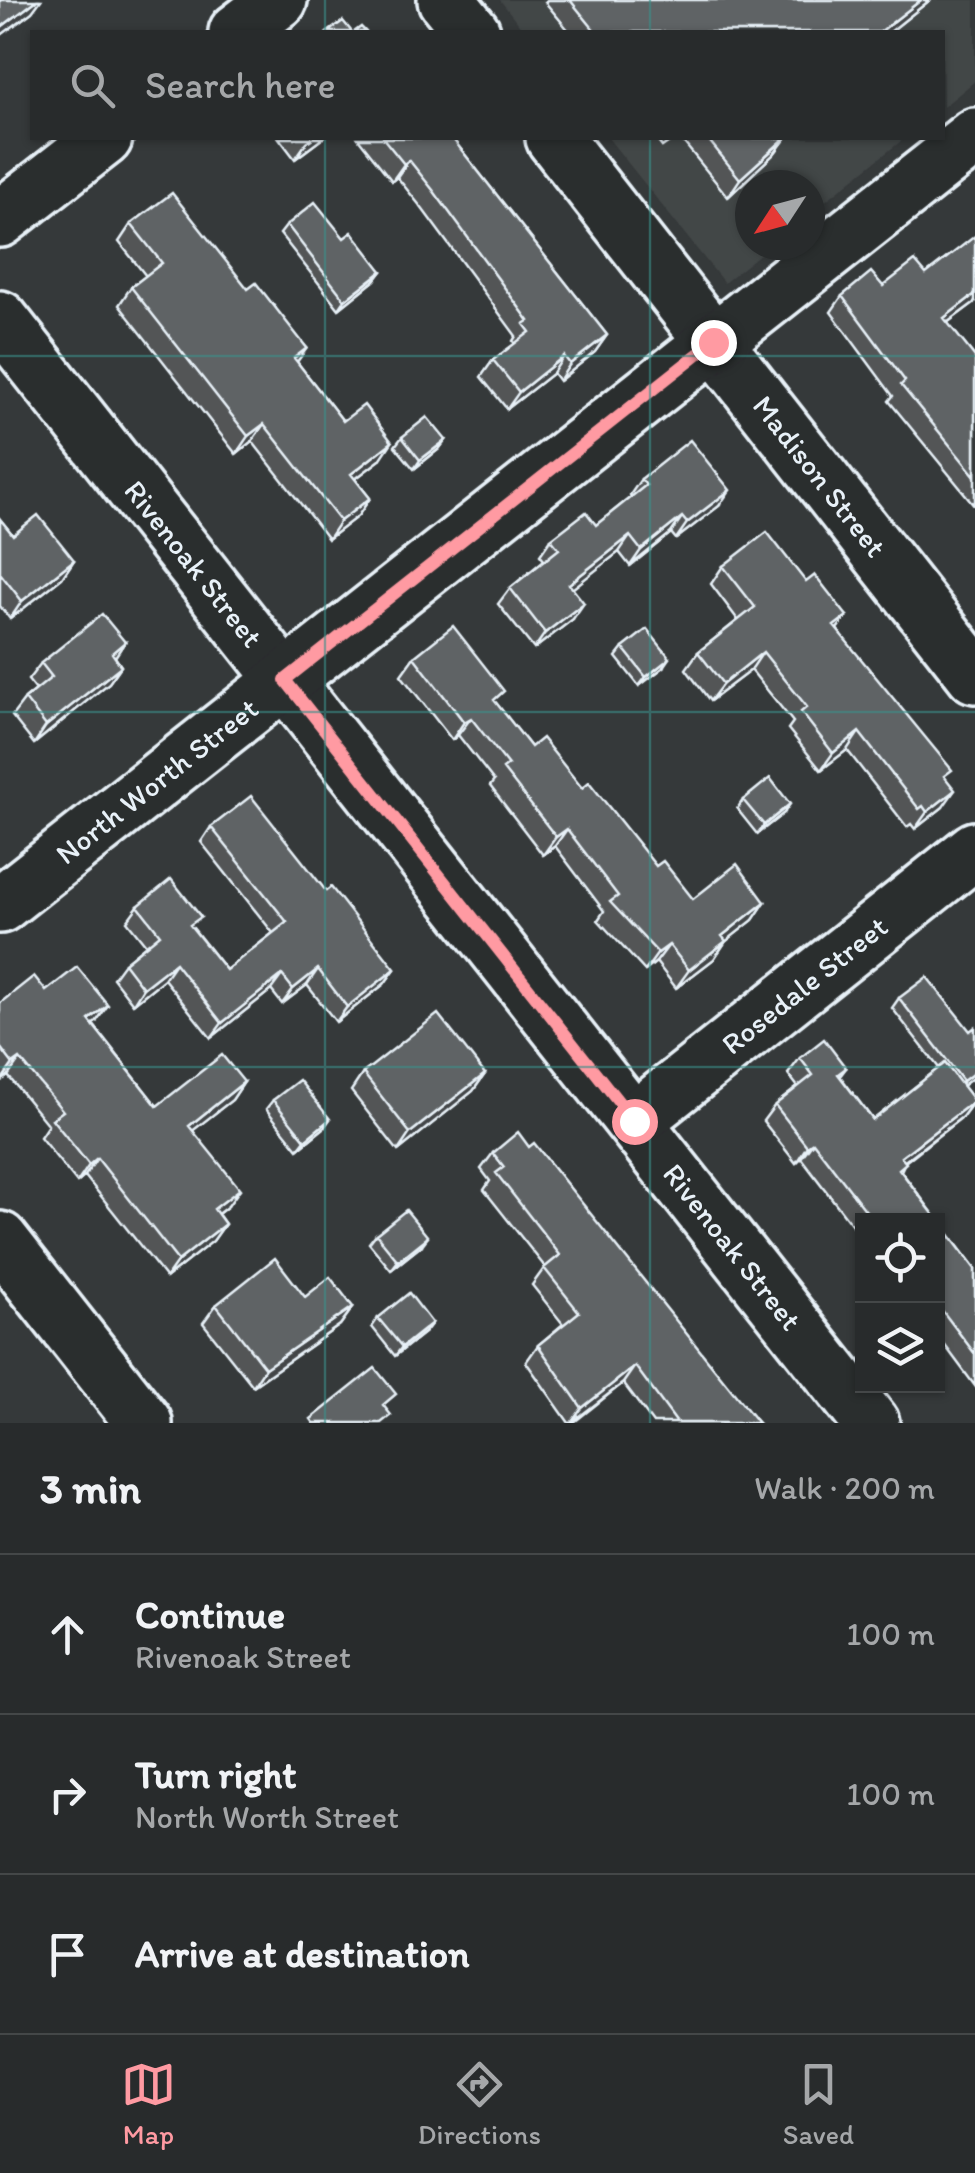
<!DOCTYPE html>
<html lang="en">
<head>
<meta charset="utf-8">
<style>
  body { margin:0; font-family:Itim,sans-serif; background:#343738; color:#f1f3f6 }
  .controls { position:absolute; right:30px; bottom:30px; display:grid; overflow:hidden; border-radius:0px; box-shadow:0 2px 8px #0004 }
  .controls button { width:90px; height:90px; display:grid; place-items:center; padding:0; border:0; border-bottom:2px solid #444748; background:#282b2c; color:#f1f3f6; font:50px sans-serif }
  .compass { position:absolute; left:735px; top:170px; width:90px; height:90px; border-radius:50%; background:#282b2c; box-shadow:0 2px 8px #0004; rotate:234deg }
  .stop { position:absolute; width:30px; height:30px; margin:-22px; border:8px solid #ff9aa2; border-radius:50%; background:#fff }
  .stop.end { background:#ff9aa2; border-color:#fff; box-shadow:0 2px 10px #0008 }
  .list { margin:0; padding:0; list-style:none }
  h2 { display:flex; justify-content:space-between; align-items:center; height:130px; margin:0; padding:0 40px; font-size:42px }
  h2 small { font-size:32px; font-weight:400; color:#a5a7a9 }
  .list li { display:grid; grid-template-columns:65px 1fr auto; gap:30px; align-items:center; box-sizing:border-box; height:160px; padding:0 40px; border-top:2px solid #444748 }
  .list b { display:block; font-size:38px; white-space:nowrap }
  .list p { margin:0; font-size:32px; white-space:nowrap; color:#a5a7a9 }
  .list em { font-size:32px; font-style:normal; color:#a5a7a9 }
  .icon { flex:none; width:55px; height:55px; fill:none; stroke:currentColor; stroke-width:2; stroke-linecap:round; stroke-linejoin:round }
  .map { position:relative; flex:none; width:975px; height:1423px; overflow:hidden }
  .search { position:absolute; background:#282b2c; box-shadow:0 2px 8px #0004; left:30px; right:30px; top:30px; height:110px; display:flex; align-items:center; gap:25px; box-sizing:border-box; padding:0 35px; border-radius:0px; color:#a5a7a9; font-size:38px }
  .sheet { height:610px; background:#282b2c }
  nav { display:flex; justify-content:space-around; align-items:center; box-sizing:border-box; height:140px; border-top:2px solid #444748; background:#282b2c; font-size:28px; color:#a5a7a9 }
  nav a { display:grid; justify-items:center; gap:5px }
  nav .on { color:#ff9aa2 }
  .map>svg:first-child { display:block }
</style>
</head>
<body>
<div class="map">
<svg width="975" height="1423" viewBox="0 0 975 1423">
  <rect width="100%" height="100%" fill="#35393a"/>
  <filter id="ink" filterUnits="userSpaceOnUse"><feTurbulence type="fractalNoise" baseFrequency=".01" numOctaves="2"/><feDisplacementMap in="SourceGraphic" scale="20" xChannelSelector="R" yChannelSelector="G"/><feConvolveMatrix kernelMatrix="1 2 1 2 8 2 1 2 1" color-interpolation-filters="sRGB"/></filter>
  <g filter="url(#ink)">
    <!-- built -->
    <path fill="#424647" d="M 500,0 L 975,0 L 975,81 L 943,107 L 942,32 L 525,32 Z
      M 608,138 L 905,138 L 810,213 L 810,185 L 750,185 L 750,245 L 771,245 L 724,283 Z"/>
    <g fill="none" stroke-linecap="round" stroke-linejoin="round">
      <!-- minor casing -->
      <g stroke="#e8f1f8" stroke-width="62">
        <g id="minor">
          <path d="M 446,0 L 472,32"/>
          <path id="s1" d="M 554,138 L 975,675"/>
          <path id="s2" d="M 0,319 L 871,1423"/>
          <path id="s3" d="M 0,905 L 975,136"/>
          <path id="s4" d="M 634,1121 L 975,850"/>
          <path d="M 0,1240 L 144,1423"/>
        </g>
      </g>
      <!-- major casing -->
      <g stroke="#e8f1f8" stroke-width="62">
        <path id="major" d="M 237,32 L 279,0
          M 0,219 L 104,138"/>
      </g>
      <!-- minor -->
      <use href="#minor" stroke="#2a2d2e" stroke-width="55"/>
      <!-- major -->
      <use href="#major" stroke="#2a2d2e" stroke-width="55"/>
    </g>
    <!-- wall -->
    <path fill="#525557" stroke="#e8f1f8" stroke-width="2.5" d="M 547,0 L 930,0 L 890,32 L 570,32 L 545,2 Z
      M 279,138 L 323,138 L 295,159 Z
      M 358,138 L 452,138 L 607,335 L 595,352 L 559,381 L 553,373 L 507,409 L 481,377 L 493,360 L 515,344 L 513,341 L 516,336 L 421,207 L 397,177 L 392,181 Z
      M 655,138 L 675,138 L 662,147 Z
      M 680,138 L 786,138 L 774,154 L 728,197 Z
      M 131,224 L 248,289 L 307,348 L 297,362 L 343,421 L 380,460 L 355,479 L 370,498 L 358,516 L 328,539 L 252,441 L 236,454 L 119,305 L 131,287 L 146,276 L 119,242 Z
      M 287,225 L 344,238 L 382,271 L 375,280 L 339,309 L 280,234 Z
      M 926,274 L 975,302 L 947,323 L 975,357 L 975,506 L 889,401 L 893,396 L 831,312 L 842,296 L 883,286 Z
      M 402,437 L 446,440 L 439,449 L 414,469 L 395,446 Z
      M 641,479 L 719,506 L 676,539 L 671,533 L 630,566 L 619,552 L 572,588 L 573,619 L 534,649 L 498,604 L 510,588 L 544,560 L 540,555 L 551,539 L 596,525 L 631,497 L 630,495 Z
      M 0,519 L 13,535 L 74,560 L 62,578 L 10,619 L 0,606 Z
      M 723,566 L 806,582 L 847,616 L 837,629 L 946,779 L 943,807 L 915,829 L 911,824 L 907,827 L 847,750 L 821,770 L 788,729 L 793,722 L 751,670 L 710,701 L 686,669 L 698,652 L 738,620 L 711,584 Z
      M 125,642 L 115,657 L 121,666 L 109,683 L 34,744 L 12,716 L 25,699 L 36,690 L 28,680 L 41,663 Z
      M 623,648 L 664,667 L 639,686 L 616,657 Z
      M 414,657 L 496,703 L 531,747 L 582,788 L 656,866 L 693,899 L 765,902 L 753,920 L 726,941 L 714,959 L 676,988 L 656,962 L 645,971 L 598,920 L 604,911 L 555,846 L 543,855 L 490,786 L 494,781 L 458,735 L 452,740 L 401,675 Z
      M 743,800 L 784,813 L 757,834 L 737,809 Z
      M 211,827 L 326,891 L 395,969 L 384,984 L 336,1022 L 307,985 L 282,1004 L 271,990 L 211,1038 L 164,979 L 133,1004 L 113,978 L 124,963 L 146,945 L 127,921 L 138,906 L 193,928 L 226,970 L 273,933 L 201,842 Z
      M 46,991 L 96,1022 L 93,1024 L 157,1106 L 244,1082 L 232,1100 L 193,1130 L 228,1206 L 218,1214 L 225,1224 L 213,1241 L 166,1278 L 85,1176 L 77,1183 L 40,1137 L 48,1125 L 8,1076 L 1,1081 L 0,1079 L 0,1003 Z
      M 899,998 L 975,1076 L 962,1086 L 974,1101 L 962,1117 L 905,1162 L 901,1171 L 975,1269 L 975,1386 L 938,1336 L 938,1220 L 862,1220 L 862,1238 L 801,1158 L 796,1163 L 763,1121 L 775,1105 L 798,1087 L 788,1074 L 800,1058 L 846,1068 L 840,1076 L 873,1120 L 939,1068 L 892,1008 Z
      M 363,1073 L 485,1074 L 473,1091 L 398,1151 L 351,1091 Z
      M 273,1100 L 324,1128 L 298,1149 L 266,1109 Z
      M 493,1153 L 758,1423 L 653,1423 L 623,1383 L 573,1423 L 569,1423 L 526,1362 L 538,1345 L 563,1324 L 532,1285 L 545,1267 L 484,1190 L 490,1181 L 481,1169 Z
      M 376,1234 L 421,1246 L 391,1270 L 369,1243 Z
      M 305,1297 L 353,1307 L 340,1325 L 253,1386 L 203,1323 L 216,1305 Z
      M 378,1318 L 432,1323 L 425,1332 L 395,1356 L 372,1327 Z"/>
    <!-- shaded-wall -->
    <path fill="#424547" stroke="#e8f1f8" stroke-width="2.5" d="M 37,0 L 41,0 L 32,12 L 0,36 L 0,28 Z
      M 921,0 L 930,0 L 890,32 L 880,32 Z
      M 313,138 L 323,138 L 295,159 L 307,142 Z
      M 786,138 L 774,154 L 728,197 L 740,179 Z
      M 409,160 L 397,177 L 392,181 L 404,164 Z
      M 382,271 L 375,280 L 339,309 L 345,300 Z
      M 975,294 L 975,302 L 932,334 L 944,318 Z
      M 607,335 L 595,352 L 559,381 L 570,364 Z
      M 564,356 L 553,373 L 507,409 L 519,392 Z
      M 264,424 L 252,441 L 236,454 L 248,436 Z
      M 446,440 L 439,449 L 414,469 L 420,460 Z
      M 392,442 L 380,460 L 338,492 L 351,474 Z
      M 730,490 L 719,506 L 676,539 L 687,523 Z
      M 370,498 L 358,516 L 328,539 L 340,521 Z
      M 682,517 L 671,533 L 630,566 L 641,550 Z
      M 630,536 L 619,552 L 558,600 L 569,584 Z
      M 74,560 L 62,578 L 10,619 L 22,601 Z
      M 584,603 L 573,619 L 534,649 L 545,633 Z
      M 763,652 L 751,670 L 710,701 L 723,684 Z
      M 670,658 L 664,667 L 639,686 L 646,677 Z
      M 121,666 L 109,683 L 34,744 L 46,726 Z
      M 471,718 L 458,735 L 452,740 L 464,722 Z
      M 859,732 L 847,750 L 821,770 L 833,753 Z
      M 955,790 L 943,807 L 915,829 L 927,812 Z
      M 790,804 L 784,813 L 757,834 L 764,825 Z
      M 567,829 L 555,846 L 543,855 L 556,837 Z
      M 765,902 L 753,920 L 710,954 L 722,936 Z
      M 726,941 L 714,959 L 676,988 L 689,970 Z
      M 669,945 L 656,962 L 645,971 L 658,953 Z
      M 175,963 L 164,979 L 133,1004 L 143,988 Z
      M 318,969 L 307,985 L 282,1004 L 293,989 Z
      M 395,969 L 384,984 L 336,1022 L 347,1007 Z
      M 282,975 L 271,990 L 211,1038 L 222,1023 Z
      M 108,1005 L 96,1022 L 77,1037 L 89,1020 Z
      M 20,1059 L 8,1076 L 1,1081 L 13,1064 Z
      M 975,1072 L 975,1076 L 957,1090 L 963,1081 Z
      M 485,1074 L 473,1091 L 398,1151 L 410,1133 Z
      M 244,1082 L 232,1100 L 177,1143 L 189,1126 Z
      M 974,1101 L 962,1117 L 889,1173 L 901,1157 Z
      M 330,1119 L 324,1128 L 298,1149 L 305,1140 Z
      M 813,1142 L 801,1158 L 796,1163 L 807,1146 Z
      M 97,1158 L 85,1176 L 77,1183 L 89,1165 Z
      M 240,1189 L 228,1206 L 202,1226 L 214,1209 Z
      M 225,1224 L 213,1241 L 166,1278 L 178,1261 Z
      M 428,1237 L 421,1246 L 391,1270 L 398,1261 Z
      M 353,1307 L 340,1325 L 253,1386 L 265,1368 Z
      M 432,1323 L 425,1332 L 395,1356 L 402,1347 Z
      M 635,1366 L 623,1383 L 571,1423 L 582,1408 Z"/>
    <!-- building -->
    <path fill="#5f6365" stroke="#e8f1f8" stroke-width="2.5" d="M 0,0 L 37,0 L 0,28 Z
      M 570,0 L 921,0 L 880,32 L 596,32 Z
      M 343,21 L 352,32 L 328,32 Z
      M 361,27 L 366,32 L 354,32 Z
      M 383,138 L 452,138 L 607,335 L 570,364 L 564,356 L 519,392 L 493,360 L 530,332 L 524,324 L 529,321 L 433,190 L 409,160 L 404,164 Z
      M 707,138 L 785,138 L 740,179 Z
      M 172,193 L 248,289 L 256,283 L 307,348 L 294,358 L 343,421 L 364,405 L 392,442 L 351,474 L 370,498 L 340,521 L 264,424 L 248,436 L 131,287 L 162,263 L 131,224 Z
      M 315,202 L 344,238 L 352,232 L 382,271 L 345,300 L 287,225 Z
      M 975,236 L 975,294 L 944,318 L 975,357 L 975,476 L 901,385 L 905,381 L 842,296 L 871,272 L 883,286 L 915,261 L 926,274 Z
      M 427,417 L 446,440 L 420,460 L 402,437 Z
      M 690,440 L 730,490 L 687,523 L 682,517 L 641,550 L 630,536 L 569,584 L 584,603 L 545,633 L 510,588 L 559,549 L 551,539 L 586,512 L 596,525 L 646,485 L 641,479 Z
      M 38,515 L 74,560 L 22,601 L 0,573 L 0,519 L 13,535 Z
      M 767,532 L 806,582 L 815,575 L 847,616 L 834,626 L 952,770 L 944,776 L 955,790 L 927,812 L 923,806 L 919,809 L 859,732 L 833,753 L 801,712 L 807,707 L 763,652 L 723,684 L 698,652 L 755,607 L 723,566 Z
      M 102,614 L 125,642 L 112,653 L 121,666 L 46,726 L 25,699 L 52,677 L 41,663 Z
      M 453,626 L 504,691 L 494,700 L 531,747 L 542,738 L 582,788 L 589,782 L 656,866 L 663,861 L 693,899 L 737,864 L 765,902 L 722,936 L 726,941 L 689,970 L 669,945 L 658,953 L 610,902 L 618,896 L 567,829 L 556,837 L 503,769 L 508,765 L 471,718 L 464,722 L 414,657 Z
      M 647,629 L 670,658 L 646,677 L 623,648 Z
      M 770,778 L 790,804 L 764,825 L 743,800 Z
      M 251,796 L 326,891 L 331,887 L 395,969 L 347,1007 L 318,969 L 293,989 L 282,975 L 222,1023 L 175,963 L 143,988 L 124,963 L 160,934 L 138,906 L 171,879 L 201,917 L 190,925 L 226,970 L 287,922 L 211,827 Z
      M 77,967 L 108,1005 L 89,1020 L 157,1106 L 222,1055 L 244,1082 L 189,1126 L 240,1189 L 214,1209 L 225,1224 L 178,1261 L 97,1158 L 89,1165 L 52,1119 L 63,1111 L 20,1059 L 13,1064 L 0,1047 L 0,1003 L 34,976 L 46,991 Z
      M 927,977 L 970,1031 L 975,1027 L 975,1072 L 963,1081 L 899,998 Z
      M 438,1014 L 485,1074 L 410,1133 L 363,1073 Z
      M 824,1039 L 846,1068 L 838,1074 L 873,1120 L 945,1063 L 974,1101 L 901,1157 L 906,1163 L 899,1169 L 975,1269 L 975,1354 L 938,1305 L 938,1220 L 873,1220 L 813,1142 L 807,1146 L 775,1105 L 813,1075 L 800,1058 Z
      M 299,1080 L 330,1119 L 305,1140 L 273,1100 Z
      M 518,1132 L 529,1147 L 534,1143 L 758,1423 L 677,1423 L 635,1366 L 582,1408 L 538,1345 L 579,1312 L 544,1268 L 560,1255 L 496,1173 L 504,1167 L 493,1153 Z
      M 406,1210 L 428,1237 L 398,1261 L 376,1234 Z
      M 275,1258 L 305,1297 L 330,1277 L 353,1307 L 265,1368 L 216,1305 Z
      M 409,1293 L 432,1323 L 402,1347 L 378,1318 Z
      M 375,1368 L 396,1394 L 383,1405 L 391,1415 L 381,1423 L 314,1423 L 311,1419 Z"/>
  </g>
  <g fill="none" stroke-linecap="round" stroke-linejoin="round" filter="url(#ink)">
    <!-- route -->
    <path stroke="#ff9aa2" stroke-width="12" d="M 634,1121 L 285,680 L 713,342"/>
  </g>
  <!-- grid -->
  <path fill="none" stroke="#3a8f8a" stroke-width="2.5" stroke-opacity="0.55" d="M 325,0 L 325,32M 650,0 L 650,32M 325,138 L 325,1423M 650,138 L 650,1423M 0,356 L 975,356M 0,712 L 975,712M 0,1067 L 975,1067"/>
  <g text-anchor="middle" stroke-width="9" stroke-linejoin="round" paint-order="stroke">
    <!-- street labels -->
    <g font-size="30" fill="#e8f1f8" stroke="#2a2d2e">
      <text dy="10" stroke="none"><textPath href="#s1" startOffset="430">Madison Street</textPath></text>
      <text dy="10" stroke="none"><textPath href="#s2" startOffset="312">Rivenoak Street</textPath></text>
      <text dy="10" stroke="none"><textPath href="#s3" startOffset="200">North Worth Street</textPath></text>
      <text dy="10" stroke="none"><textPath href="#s4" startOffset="218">Rosedale Street</textPath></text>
      <text dy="10" stroke="none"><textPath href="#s2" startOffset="1182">Rivenoak Street</textPath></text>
    </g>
  </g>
</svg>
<div class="controls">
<button><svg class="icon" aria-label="locate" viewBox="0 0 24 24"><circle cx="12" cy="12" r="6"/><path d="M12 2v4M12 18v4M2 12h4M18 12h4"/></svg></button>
<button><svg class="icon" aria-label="layers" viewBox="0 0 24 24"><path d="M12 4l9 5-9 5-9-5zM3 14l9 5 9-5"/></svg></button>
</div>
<svg class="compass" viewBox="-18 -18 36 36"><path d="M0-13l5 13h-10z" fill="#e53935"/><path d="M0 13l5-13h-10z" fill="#a5a7a9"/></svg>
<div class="stop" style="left:634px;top:1121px"></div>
<div class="stop end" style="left:713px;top:342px"></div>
<div class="search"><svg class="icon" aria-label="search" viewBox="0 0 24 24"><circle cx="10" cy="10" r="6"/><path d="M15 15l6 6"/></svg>Search here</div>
</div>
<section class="sheet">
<h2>3 min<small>Walk · 200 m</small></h2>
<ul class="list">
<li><svg class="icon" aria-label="ahead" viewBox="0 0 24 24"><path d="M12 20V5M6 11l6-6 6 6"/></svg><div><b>Continue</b><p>Rivenoak Street</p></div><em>100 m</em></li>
<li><svg class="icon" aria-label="right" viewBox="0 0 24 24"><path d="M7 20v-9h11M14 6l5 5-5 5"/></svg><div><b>Turn right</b><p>North Worth Street</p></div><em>100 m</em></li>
<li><svg class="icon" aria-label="arrive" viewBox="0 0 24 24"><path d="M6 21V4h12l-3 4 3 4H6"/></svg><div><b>Arrive at destination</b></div></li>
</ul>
</section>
<nav>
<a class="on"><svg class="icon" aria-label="map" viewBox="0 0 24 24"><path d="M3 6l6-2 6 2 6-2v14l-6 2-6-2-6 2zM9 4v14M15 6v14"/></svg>Map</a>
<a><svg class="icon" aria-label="directions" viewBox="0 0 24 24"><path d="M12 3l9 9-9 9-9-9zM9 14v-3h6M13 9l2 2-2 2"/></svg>Directions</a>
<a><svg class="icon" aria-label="saved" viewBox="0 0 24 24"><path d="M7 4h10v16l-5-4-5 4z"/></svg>Saved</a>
</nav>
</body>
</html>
